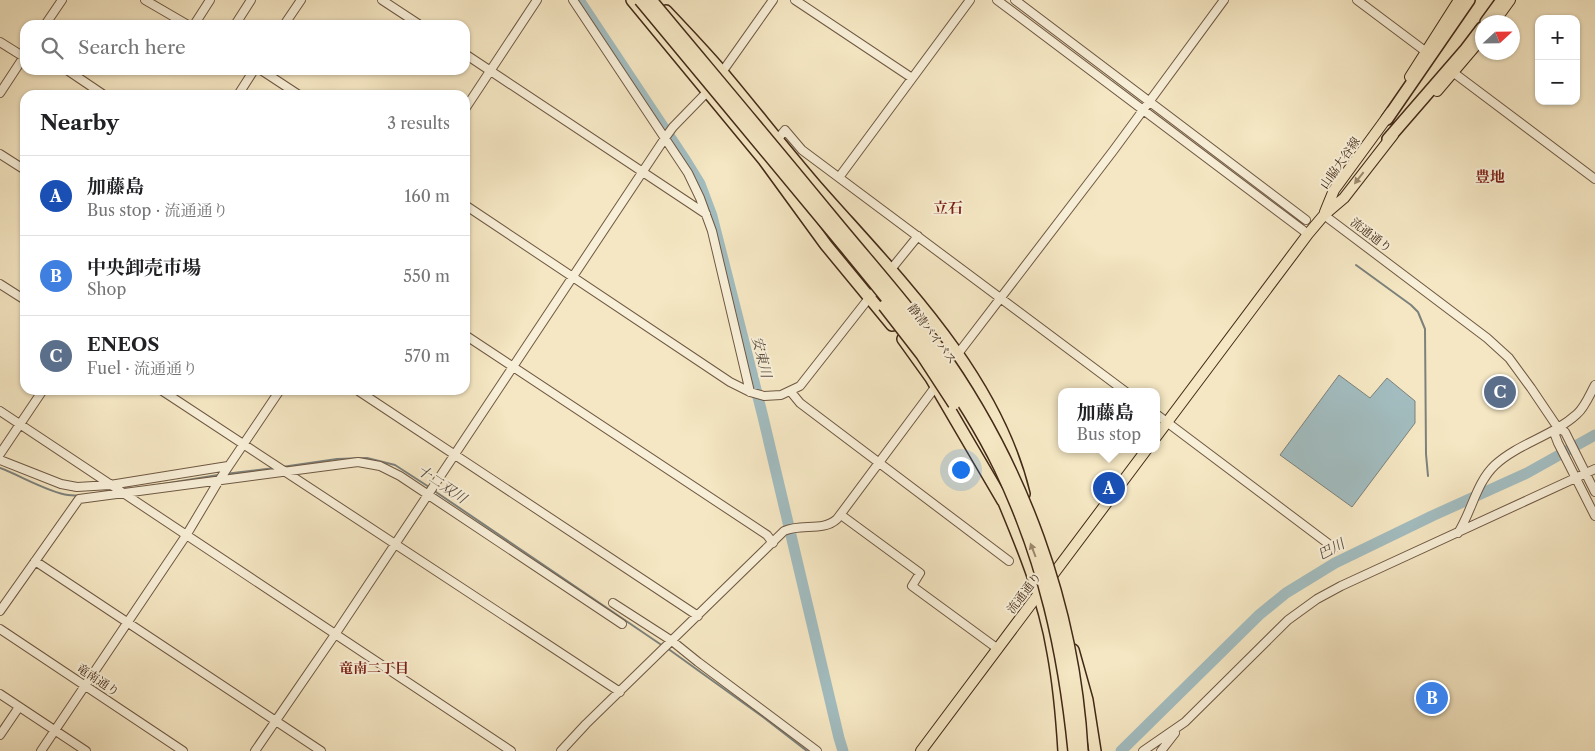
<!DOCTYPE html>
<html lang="en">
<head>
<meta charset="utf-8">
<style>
  body { margin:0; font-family:"Libre Caslon Text","Noto Serif JP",serif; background:#f2f2f2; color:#202124 }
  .controls { position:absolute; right:15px; top:15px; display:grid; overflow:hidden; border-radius:10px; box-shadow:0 1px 4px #0004 }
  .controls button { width:45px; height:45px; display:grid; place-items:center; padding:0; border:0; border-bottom:1px solid #e0e0e0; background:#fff; color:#202124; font:25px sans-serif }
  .compass { position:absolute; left:1475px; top:15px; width:45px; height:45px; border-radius:50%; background:#fff; box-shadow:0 1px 4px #0004; rotate:68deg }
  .you { position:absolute; left:960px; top:469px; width:18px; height:18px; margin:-12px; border:4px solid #fff; border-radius:50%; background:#1a73e8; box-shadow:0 0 0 8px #1a73e833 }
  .badge { display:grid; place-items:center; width:32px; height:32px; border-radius:50%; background:#111827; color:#fff; font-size:16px; font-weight:700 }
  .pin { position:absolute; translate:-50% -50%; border:2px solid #fff; box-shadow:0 1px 5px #0006 }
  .popup { position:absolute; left:1058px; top:388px; width:102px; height:65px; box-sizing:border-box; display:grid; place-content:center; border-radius:10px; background:#fff; filter:drop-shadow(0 1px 4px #0005); font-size:16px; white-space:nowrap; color:#757577 }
  .popup b { font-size:19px; color:#202124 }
  .popup::after { content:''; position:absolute; left:50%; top:100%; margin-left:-10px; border:10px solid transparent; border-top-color:#fff }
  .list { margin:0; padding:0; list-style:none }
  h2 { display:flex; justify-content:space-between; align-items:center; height:65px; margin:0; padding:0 20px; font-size:21px }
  h2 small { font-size:16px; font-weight:400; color:#757577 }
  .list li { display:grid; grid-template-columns:32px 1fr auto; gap:15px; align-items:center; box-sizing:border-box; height:80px; padding:0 20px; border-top:1px solid #e0e0e0 }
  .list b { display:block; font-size:19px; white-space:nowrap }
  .list p { margin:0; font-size:16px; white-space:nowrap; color:#757577 }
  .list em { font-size:16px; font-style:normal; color:#757577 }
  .icon { flex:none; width:28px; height:28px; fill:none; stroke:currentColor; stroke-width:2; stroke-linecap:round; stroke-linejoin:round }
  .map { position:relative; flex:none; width:1595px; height:751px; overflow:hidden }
  .search { position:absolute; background:#fff; box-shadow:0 1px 4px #0004; left:20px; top:20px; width:450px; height:55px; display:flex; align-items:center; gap:12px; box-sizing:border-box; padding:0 18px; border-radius:15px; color:#757577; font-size:19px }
  .panel { position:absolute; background:#fff; box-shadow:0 1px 4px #0004; left:20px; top:90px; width:450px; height:305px; border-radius:15px }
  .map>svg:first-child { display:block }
</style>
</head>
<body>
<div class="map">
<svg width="1595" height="751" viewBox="0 0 1595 751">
  <rect width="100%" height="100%" fill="#f5e7c3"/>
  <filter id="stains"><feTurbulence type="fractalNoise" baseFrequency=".004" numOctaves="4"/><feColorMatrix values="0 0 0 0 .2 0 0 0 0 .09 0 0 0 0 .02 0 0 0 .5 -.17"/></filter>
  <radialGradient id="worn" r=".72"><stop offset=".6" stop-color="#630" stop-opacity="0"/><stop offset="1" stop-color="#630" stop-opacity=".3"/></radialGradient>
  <!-- water -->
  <path fill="#a2bcbf" stroke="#7c817c" d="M 1339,375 L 1370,398 L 1387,378 L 1415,401 L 1415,423 L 1352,507 L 1280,455 Z"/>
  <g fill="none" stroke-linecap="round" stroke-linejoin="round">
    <!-- stream -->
    <path stroke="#7c817c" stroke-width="2" d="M 1111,81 L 1143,105
      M 1147,108 L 1298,222
      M 1356,265 L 1411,305 L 1418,312 L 1425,329 L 1426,454 L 1428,476
      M 282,467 L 337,459 L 367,458 L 395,465 L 429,487
      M 0,468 C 19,475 50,493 68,495 C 81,497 94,493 107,492
      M 225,474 L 275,468
      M 151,486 L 218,475
      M 433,490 L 663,646
      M 667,648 L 763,717 L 807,751"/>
    <!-- river -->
    <path stroke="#a2bcbf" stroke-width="11" d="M 579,0 L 684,158 L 700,184 L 712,216 L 763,417 L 839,738 L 843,751
      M 1121,751 L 1259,615 L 1286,593 L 1335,563 L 1432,516 L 1527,473 L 1595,435"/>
    <!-- minor casing -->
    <g stroke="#6f5842" stroke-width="10">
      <path id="minor" d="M 145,0 L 188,25
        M 382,0 L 420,25
        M 573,0 L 688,173 L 700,198 L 712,231 L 750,392
        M 795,0 L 912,78
        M 997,0 L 1308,234
        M 1015,0 L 1306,220
        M 1357,0 L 1425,51
        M 45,25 L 62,0
        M 194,25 L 210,0
        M 235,25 L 251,0
        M 284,25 L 301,0
        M 0,42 L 24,57
        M 465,54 L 706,214
        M 67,70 L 104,95
        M 261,70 L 299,95
        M 1454,73 L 1595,179
        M 720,75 L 773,0
        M 0,93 L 25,55
        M 238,95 L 254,70
        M 465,109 L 537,0
        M 777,140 L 785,130 L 802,150 L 1126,392
        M 0,154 L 25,170
        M 840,176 L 970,0
        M 465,205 L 730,382 L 750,392 L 764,396 L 781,395 L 800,386 L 880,284
        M 1324,215 L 1487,338 L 1509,358 L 1531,388 L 1558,428
        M 888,273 L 918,236
        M 0,284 L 25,300
        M 465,335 L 767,535 L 773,543
        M 957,355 L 1113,151 L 1224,0
        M 161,390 L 620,692
        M 357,390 L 698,616
        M 791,392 L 800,403 L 1009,561
        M 0,411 C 171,524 342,637 511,751
        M 1156,414 L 1334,548
        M 1558,428 L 1555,435 L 1558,443 L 1595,516
        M 1558,428 L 1565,432 L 1595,492
        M 0,454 L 43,390
        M 0,460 L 61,484 L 77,487 L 110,485 L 228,466
        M 841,515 L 920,573 L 912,586 L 998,649
        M 1458,533 C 1472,511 1476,483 1495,465 C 1519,443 1553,436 1577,414 C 1585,407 1590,394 1595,385
        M 35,561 L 321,751
        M 613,603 L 672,641 L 698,662 L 817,751
        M 0,611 L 79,499 L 358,462 L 380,466 L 400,476 L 622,624
        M 0,629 L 183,751
        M 0,694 L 86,751
        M 0,735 L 19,707
        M 41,751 L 187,534 L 218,482 L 280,390
        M 255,751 L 336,633 L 665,138 L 673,127 L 709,90
        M 561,751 L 586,724 L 784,531 C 801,523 823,532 837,519 L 936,386
        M 1143,751 L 1185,722 L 1288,620 L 1317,599 L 1341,586 L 1595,469
        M 1161,751 L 1175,733"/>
    </g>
    <!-- major casing -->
    <g stroke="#422917" stroke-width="12">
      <path id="major" d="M 1494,22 L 1510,0
        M 1410,77 L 1459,0
        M 1437,91 L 1482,38
        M 1325,212 L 1334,190 L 1391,112
        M 1156,437 L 1308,234 L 1324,215 L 1344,198 L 1393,135
        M 921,751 L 1147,449"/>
    </g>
    <!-- highway casing -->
    <g stroke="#422917" stroke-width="14">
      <path id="highway" d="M 632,0 L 764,160 L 826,245 L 892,325
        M 666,11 C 685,31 704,51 722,72 C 754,110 784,149 816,186 C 896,277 995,373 1024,494
        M 1486,22 L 1502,0
        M 1387,119 L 1469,0
        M 1388,139 L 1466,49 L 1482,28
        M 903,339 L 931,378 L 1003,501
        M 1001,495 C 1022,545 1044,598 1053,652 C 1059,684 1062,718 1064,751
        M 1073,650 L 1087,700 L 1095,751"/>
    </g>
    <!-- minor -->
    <use href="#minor" stroke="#f8efd8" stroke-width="8"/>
    <!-- major -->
    <use href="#major" stroke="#f5e7c3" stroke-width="10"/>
    <!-- highway -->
    <use href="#highway" stroke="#f5e7c3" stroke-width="11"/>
    <!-- highway-bridge casing -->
    <g stroke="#422917" stroke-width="14" stroke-linecap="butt">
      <path id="highway-bridge" d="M 640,0 C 705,79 771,157 836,236 C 897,310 958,382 1000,468 C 1044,560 1064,651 1074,751
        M 651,0 C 711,72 771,143 830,215 C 866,259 904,301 937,346 C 1022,464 1074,606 1082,751
        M 884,306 L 922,355 L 954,404"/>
    </g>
    <!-- highway-bridge -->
    <use href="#highway-bridge" stroke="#f5e7c3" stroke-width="11"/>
  </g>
  <!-- one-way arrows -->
  <defs><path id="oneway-solid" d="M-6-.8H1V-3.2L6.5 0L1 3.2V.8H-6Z" transform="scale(1.25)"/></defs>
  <g fill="#9c886d">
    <use href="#oneway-solid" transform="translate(1359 178) rotate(128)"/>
    <use href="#oneway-solid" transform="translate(1033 550) rotate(-111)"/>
  </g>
  <g text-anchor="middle" stroke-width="4" stroke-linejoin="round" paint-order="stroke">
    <!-- street labels -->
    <g font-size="12" fill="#422917" stroke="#f8efd8">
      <text transform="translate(1340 163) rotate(-55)" y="4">山脇大谷線</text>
      <text transform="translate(1371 235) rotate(37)" y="4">流通通り</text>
      <text transform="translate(932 334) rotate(53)" y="4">静清バイパス</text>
      <text transform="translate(1024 593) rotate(-53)" y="4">流通通り</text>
      <text transform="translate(98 680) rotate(34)" y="4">竜南通り</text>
    </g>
    <!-- water labels -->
    <g font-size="14" font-style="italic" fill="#5a4e41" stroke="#f8efd8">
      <text transform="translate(762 357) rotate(76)" y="5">安東川</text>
      <text transform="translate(442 484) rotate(34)" y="5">十二双川</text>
      <text transform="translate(1331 549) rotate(-28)" y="5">巴川</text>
    </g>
    <!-- neighbourhood labels -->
    <g font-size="14" font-weight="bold" fill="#7a1f14" stroke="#f8efd8">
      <text x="374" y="673">竜南二丁目</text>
    </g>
    <!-- quarter labels -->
    <g font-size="15" font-weight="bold" fill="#7a1f14" stroke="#f8efd8">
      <text x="1490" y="182">豊地</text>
      <text x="948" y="213">立石</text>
    </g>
  </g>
  <rect width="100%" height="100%" filter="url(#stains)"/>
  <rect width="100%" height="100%" fill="url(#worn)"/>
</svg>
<div class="controls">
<button>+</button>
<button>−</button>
</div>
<svg class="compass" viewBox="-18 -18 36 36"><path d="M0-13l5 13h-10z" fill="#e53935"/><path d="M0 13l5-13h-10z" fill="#757577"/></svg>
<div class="you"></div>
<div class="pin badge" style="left:1109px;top:488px;background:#1a4fb4">A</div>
<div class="popup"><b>加藤島</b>Bus stop</div>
<div class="pin badge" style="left:1432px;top:698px;background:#3f7fe0">B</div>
<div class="pin badge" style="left:1500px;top:392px;background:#5c6f8a">C</div>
<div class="search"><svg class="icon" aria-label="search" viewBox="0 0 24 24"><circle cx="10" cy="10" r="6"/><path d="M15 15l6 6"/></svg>Search here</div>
<section class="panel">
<h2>Nearby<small>3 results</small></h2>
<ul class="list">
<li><span class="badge" style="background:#1a4fb4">A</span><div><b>加藤島</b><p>Bus stop · 流通通り</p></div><em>160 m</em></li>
<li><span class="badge" style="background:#3f7fe0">B</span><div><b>中央卸売市場</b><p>Shop</p></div><em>550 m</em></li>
<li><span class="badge" style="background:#5c6f8a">C</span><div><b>ENEOS</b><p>Fuel · 流通通り</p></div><em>570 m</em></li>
</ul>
</section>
</div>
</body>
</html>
